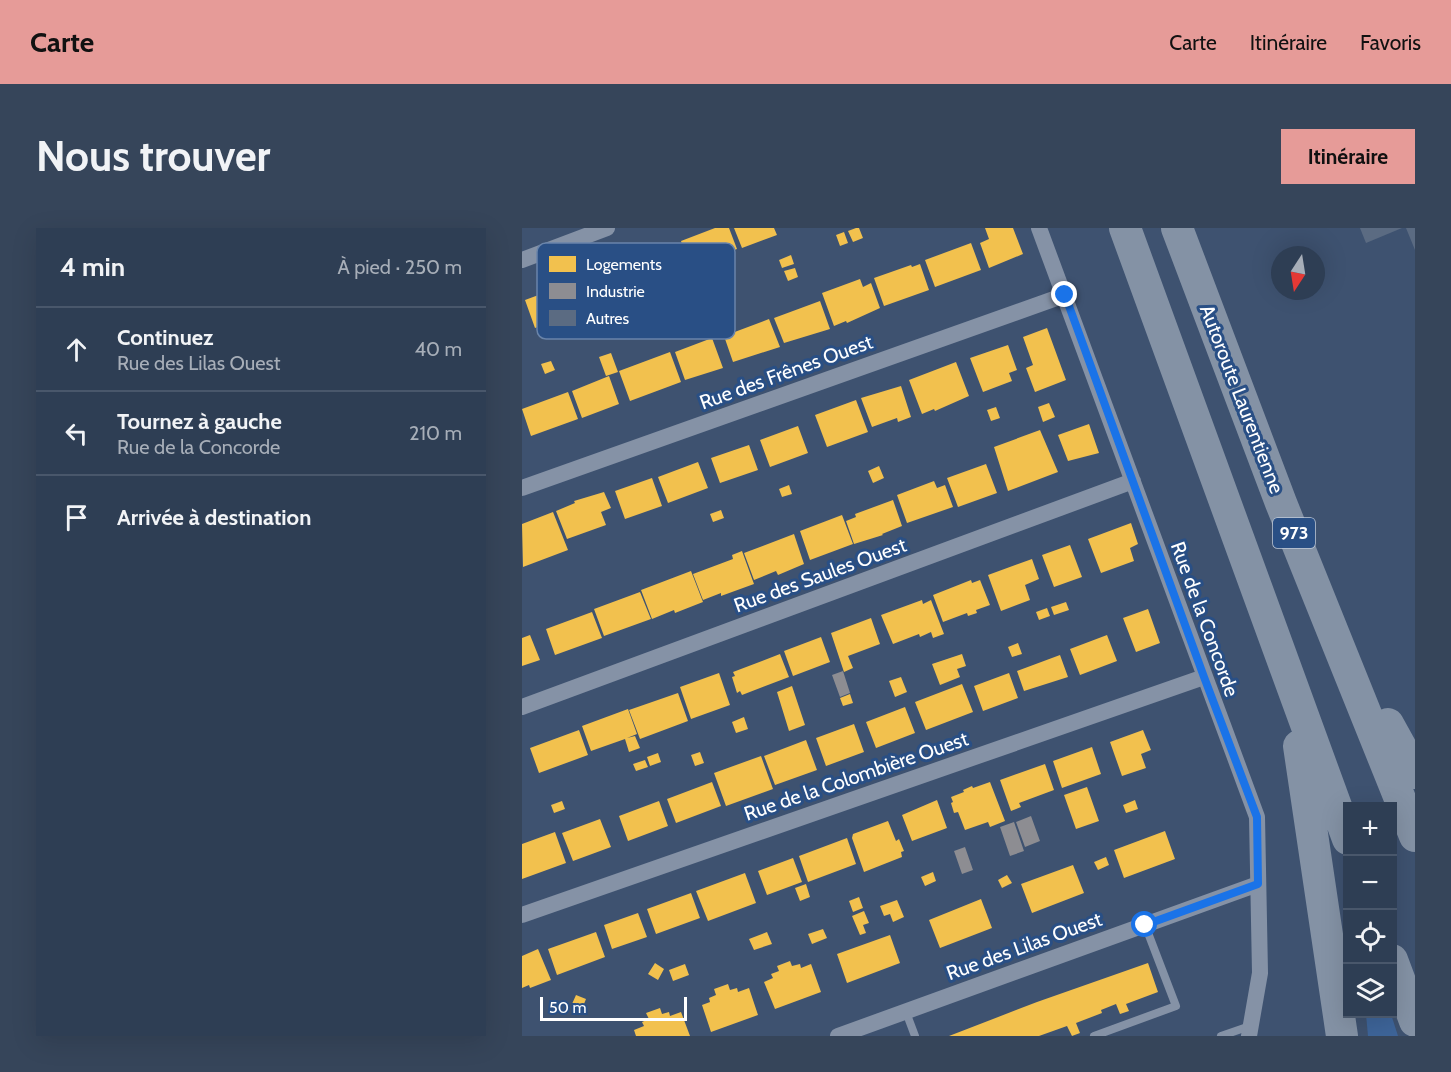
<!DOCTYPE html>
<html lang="fr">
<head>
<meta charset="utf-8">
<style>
  body { margin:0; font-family:Cabin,sans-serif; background:#36455a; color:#f1f3f6 }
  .controls { position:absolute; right:18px; bottom:18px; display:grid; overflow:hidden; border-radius:0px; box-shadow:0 6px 24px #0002 }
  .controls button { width:54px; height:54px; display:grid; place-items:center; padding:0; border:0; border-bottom:2px solid #49576b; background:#2e3e54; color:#f1f3f6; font:30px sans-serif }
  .compass { position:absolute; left:749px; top:18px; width:54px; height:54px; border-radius:50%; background:#2e3e54; box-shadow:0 6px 24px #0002; rotate:192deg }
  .scale { position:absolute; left:18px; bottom:15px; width:147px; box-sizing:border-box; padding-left:6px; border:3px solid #fff; border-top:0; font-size:16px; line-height:21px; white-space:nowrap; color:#fff; -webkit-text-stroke:4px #294f85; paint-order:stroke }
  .stop { position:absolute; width:18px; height:18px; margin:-14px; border:4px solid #1a73e8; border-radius:50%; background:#fff }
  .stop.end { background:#1a73e8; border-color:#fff; box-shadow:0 2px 6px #0008 }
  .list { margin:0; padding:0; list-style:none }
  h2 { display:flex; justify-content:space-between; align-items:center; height:78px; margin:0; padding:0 24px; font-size:26px }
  h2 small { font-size:20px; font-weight:400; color:#a7aeb8 }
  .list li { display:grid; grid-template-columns:39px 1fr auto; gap:18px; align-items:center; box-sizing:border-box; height:84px; padding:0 24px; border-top:2px solid #49576b }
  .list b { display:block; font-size:22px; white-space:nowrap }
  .list p { margin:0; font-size:20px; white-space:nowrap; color:#a7aeb8 }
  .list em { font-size:20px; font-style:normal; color:#a7aeb8 }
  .icon { flex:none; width:33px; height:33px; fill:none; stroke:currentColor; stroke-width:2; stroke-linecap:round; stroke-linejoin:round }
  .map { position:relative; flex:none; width:893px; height:808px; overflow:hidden; border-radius:0px }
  header { display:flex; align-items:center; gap:36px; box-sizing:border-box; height:84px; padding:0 30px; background:#e69b98; color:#111 }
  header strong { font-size:28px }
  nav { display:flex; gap:33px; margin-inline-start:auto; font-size:21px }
  .intro { display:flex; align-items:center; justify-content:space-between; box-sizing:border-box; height:144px; padding:0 36px }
  h1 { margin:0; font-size:42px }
  .button { padding:15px 27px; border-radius:0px; background:#e69b98; color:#111; font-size:21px; font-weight:700 }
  main { display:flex; gap:36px; padding:0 36px }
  aside { flex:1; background:#2e3e54; border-radius:0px; box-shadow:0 6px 24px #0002 }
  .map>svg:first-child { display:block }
</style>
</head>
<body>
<header>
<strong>Carte</strong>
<nav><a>Carte</a><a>Itinéraire</a><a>Favoris</a></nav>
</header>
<div class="intro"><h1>Nous trouver</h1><a class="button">Itinéraire</a></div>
<main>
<aside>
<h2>4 min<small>À pied · 250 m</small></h2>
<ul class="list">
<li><svg class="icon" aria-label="ahead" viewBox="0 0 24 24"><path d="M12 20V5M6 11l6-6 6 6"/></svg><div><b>Continuez</b><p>Rue des Lilas Ouest</p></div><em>40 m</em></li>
<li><svg class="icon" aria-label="left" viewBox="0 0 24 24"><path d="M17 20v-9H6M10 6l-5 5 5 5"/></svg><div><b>Tournez à gauche</b><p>Rue de la Concorde</p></div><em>210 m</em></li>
<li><svg class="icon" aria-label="arrive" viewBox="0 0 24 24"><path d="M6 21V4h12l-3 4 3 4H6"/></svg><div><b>Arrivée à destination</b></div></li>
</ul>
</aside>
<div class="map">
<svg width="893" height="808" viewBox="0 0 893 808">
  <rect width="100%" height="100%" fill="#3e5270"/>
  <!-- green -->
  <path fill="#3e659a" d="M 844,786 L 869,786 L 876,808 L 846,808 Z"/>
  <!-- homes -->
  <path fill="#f2c14e" d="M 193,0 L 207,0 L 215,21 L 168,38 L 159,13 Z
    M 212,0 L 252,0 L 255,7 L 220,20 Z
    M 334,0 L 337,0 L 341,10 L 331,14 L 326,3 Z
    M 463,0 L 491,0 L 501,26 L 467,40 L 458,15 L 467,11 Z
    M 322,4 L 326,15 L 318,18 L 314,7 Z
    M 449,15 L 459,42 L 413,59 L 403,32 Z
    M 269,27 L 272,36 L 260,40 L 257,32 Z
    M 398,36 L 407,62 L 362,78 L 352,50 L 389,37 L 390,39 Z
    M 273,40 L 276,49 L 266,53 L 262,43 Z
    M 338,51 L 341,59 L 349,55 L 358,80 L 325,95 L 324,93 L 312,98 L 300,65 Z
    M 49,55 L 57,78 L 47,82 L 49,87 L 13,100 L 3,72 Z
    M 298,73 L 308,101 L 262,115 L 252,90 Z
    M 247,91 L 258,119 L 211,134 L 202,108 Z
    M 525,100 L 544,152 L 513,164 L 504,140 L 511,137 L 501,109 Z
    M 190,110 L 201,140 L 163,152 L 153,124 Z
    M 486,117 L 495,142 L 487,145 L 490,153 L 461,164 L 448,130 Z
    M 148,124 L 159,154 L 108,173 L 97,143 Z
    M 89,125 L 96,144 L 84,148 L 77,129 Z
    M 29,133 L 33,142 L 23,146 L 19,136 Z
    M 434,134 L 447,168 L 413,183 L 412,181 L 400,186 L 387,152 Z
    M 87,148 L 97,176 L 60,190 L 50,163 Z
    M 379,158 L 389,189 L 376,194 L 375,190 L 350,199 L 339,170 Z
    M 46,164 L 56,191 L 9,208 L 0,181 Z
    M 334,172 L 346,204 L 305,219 L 293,187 Z
    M 527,175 L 533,189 L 521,194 L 516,179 Z
    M 474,179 L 478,190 L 469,193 L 465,182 Z
    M 567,196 L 577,225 L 546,233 L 536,207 Z
    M 276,198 L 286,225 L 248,239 L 238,212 Z
    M 518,202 L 536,244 L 486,263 L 472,219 Z
    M 227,217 L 236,242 L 198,255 L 189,230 Z
    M 176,234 L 186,260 L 146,275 L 136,249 Z
    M 464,236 L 475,265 L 436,279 L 425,250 Z
    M 357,238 L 362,250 L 351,255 L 346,243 Z
    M 130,250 L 140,278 L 103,291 L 93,263 Z
    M 412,253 L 415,260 L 423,257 L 431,279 L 385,295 L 375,267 Z
    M 267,257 L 270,266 L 260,269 L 257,261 Z
    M 82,264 L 89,280 L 79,284 L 84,297 L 45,311 L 34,283 L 53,275 L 52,273 Z
    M 371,272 L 380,298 L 360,306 L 361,307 L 332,316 L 324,293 L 334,289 L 333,286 Z
    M 199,282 L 202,290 L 191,294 L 188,286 Z
    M 31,284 L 46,322 L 1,339 L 0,296 Z
    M 320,287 L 331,316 L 288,332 L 278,303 Z
    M 609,295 L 616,316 L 608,320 L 612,333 L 579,345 L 566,311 Z
    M 272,306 L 282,336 L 256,347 L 254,343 L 232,352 L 222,325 Z
    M 548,317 L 560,349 L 532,359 L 520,327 Z
    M 220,323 L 232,356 L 199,368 L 199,365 L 181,372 L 171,346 L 211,331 L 210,327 Z
    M 510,331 L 517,351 L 503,357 L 508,372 L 479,383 L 466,347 Z
    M 169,343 L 181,374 L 153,385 L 152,382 L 130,391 L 119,362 Z
    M 449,352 L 450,355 L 458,352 L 468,377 L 454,382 L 455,385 L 446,388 L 445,385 L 421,394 L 411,367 Z
    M 118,364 L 129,391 L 82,408 L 72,381 Z
    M 400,372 L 401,376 L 409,372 L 422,406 L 411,410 L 409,404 L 398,409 L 397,406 L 371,416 L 359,387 Z
    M 544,374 L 547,382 L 532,387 L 529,379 Z
    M 525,380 L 528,388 L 517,392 L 514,384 Z
    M 626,381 L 638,415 L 614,424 L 601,390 Z
    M 70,384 L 80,410 L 33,427 L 24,401 Z
    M 349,390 L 358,416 L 326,428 L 331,440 L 322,444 L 309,405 Z
    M 8,407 L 18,432 L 0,438 L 0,410 Z
    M 585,407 L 595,433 L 558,447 L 548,421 Z
    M 299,409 L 308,434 L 271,448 L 262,423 Z
    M 496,415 L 500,426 L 490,429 L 486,419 Z
    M 258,426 L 267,449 L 220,467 L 218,463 L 215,465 L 210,449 L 213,448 L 211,444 Z
    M 440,426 L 444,438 L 435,441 L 438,449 L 418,457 L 410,436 Z
    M 538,427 L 546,449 L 502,463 L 495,443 Z
    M 197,445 L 208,477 L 169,491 L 158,459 Z
    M 487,445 L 496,470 L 461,483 L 452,458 Z
    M 379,449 L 385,464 L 373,469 L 367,453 Z
    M 440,456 L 451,484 L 404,502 L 393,474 Z
    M 270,458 L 283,497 L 267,503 L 255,464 Z
    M 156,465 L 166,493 L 118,511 L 107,482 Z
    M 328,466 L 331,475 L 321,478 L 318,470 Z
    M 383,479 L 393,505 L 354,520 L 344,494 Z
    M 106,481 L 115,506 L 105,510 L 113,508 L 118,520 L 107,524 L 103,511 L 69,523 L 60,498 Z
    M 222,489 L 226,501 L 214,505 L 210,494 Z
    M 332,496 L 342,524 L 304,538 L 294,510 Z
    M 57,502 L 66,527 L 17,545 L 8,520 Z
    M 621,502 L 629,522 L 619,526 L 624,540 L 600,548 L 588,514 Z
    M 284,512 L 295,542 L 253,557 L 242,528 Z
    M 570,519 L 579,546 L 540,560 L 531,533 Z
    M 178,524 L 182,535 L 173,538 L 169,527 Z
    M 136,525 L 139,534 L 128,538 L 125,529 Z
    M 239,528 L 251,561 L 204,578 L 192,545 Z
    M 123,532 L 126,539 L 114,543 L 111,536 Z
    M 523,536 L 532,562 L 497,575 L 499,579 L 489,583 L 478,552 Z
    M 190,554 L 199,578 L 154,595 L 145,571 Z
    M 468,554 L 483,593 L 468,599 L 466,594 L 443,602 L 436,584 L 432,585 L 429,575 L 431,574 L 429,569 L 442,564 L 441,562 L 450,558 L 451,560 Z
    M 565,559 L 577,593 L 554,601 L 542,567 Z
    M 415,572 L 425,600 L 390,613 L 380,587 Z
    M 613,572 L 616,581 L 604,585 L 601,577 Z
    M 40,573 L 43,581 L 32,585 L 29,577 Z
    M 137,573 L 146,598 L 106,613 L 97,588 Z
    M 78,591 L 89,619 L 51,633 L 40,605 Z
    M 366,593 L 374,613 L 377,611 L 382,623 L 379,624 L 380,629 L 342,644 L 330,610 L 331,606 Z
    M 643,603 L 653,631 L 602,650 L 592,622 Z
    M 33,604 L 44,635 L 0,651 L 0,616 Z
    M 325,610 L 334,636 L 286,654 L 277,628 Z
    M 584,629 L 587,637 L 576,642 L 572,634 Z
    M 271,630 L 280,654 L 245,667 L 236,643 Z
    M 551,637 L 562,665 L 510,685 L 499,656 Z
    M 411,644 L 414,653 L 403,658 L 399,649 Z
    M 223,645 L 234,675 L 186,693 L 174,663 Z
    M 485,647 L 490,655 L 480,660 L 476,652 Z
    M 284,656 L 288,669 L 278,673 L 273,660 Z
    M 169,665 L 178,690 L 134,706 L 125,681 Z
    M 337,669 L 341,680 L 331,684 L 327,673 Z
    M 459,671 L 470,700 L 418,720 L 407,692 Z
    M 375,672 L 382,689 L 371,694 L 368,686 L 362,688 L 358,678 Z
    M 342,683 L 347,695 L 341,697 L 344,705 L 338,707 L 330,688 Z
    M 116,685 L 125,709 L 90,721 L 82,697 Z
    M 301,701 L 305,710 L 290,716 L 286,706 Z
    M 74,704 L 83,729 L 35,747 L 26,721 Z
    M 245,704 L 250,716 L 232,722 L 227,711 Z
    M 368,707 L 378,735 L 325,755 L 315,726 Z
    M 16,721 L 29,752 L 8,760 L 7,757 L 0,760 L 0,728 Z
    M 268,733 L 270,738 L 278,736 L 279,740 L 289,736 L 299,764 L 253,781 L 242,754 L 251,750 L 249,746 L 257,743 L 255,738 Z
    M 133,735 L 142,741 L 136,752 L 126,746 Z
    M 626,735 L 636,764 L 604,776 L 607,783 L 598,786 L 594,776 L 579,782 L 580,785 L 554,795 L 558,805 L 550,808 L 545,798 L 517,808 L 427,808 L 515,774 Z
    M 163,736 L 167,747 L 151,753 L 147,742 Z
    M 206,756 L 208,762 L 215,760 L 216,764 L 227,760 L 236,787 L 189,804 L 180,777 L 188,774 L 187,770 L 194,767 L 192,761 Z
    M 54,767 L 64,771 L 60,781 L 50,776 Z
    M 138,780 L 140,786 L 147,784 L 148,788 L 159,784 L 168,808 L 114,808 L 112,802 L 122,798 L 120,794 L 127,791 L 124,785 Z"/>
  <!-- industry -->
  <path fill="#8d8d92" d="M 321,443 L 328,465 L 318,469 L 310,447 Z
    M 509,588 L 518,613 L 503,619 L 494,594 Z
    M 492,594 L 502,623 L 488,628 L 478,599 Z
    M 443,619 L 451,642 L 440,646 L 432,623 Z"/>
  <!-- building -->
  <path fill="#5b6b82" d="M 838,0 L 880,0 L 844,15 Z
    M 884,0 L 893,0 L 893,22 Z"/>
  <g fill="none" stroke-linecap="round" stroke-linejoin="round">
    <!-- lane -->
    <path stroke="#8592a6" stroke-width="8" d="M 384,784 L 393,808
      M 572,808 L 654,778 L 623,697
      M 699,808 L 728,798"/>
    <!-- street -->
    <path stroke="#8592a6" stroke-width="16" d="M 517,0 L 735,589 L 738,745 L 727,808
      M 0,32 L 85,0
      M 0,260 L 543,67
      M 0,479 L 611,253
      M 0,687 L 682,449
      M 316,808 L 736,656"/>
    <!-- highway -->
    <path stroke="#8492a5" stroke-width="32" d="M 603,0 L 826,611
      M 655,0 L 759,275 L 893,608
      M 866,496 L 893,545
      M 777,518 L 820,808
      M 870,732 L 893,793"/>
  </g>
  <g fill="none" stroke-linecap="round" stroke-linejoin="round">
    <!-- route -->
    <path stroke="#1a73e8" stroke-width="8" d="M 543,67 L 682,449 L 735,589 L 736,656 L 623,697"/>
  </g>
  <g text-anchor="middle" stroke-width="6" stroke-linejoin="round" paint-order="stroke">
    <!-- shield labels -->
    <rect fill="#294f85" stroke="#bfcada" stroke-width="1.5" x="751" y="290" width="42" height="30" rx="4.5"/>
    <g font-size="18" font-weight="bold" fill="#fff">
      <text x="772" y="311">973</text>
    </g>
    <!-- street labels -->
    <g font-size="20" fill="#fff" stroke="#294f85">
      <text transform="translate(264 144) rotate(-20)" y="7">Rue des Frênes Ouest</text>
      <text transform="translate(720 171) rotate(69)" y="7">Autoroute Laurentienne</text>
      <text transform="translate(298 347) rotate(-20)" y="7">Rue des Saules Ouest</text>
      <text transform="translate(683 391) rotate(70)" y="7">Rue de la Concorde</text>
      <text transform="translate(334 548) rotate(-19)" y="7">Rue de la Colombière Ouest</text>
      <text transform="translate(502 718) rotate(-20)" y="7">Rue des Lilas Ouest</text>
    </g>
  </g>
  <!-- legend -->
  <rect x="15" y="15" width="198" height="96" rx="9" fill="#294f85" stroke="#6984aa" stroke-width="1.5"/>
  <rect x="27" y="28" width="27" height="16" fill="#f2c14e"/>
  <rect x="27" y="55" width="27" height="16" fill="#8d8d92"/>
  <rect x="27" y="82" width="27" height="16" fill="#5b6b82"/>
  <g font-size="16" fill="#fff">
    <text x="64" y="42">Logements</text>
    <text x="64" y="69">Industrie</text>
    <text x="64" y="96">Autres</text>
  </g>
</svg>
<div class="controls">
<button>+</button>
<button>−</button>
<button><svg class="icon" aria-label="locate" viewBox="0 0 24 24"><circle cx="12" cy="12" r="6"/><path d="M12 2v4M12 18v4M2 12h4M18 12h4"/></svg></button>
<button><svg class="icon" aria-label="layers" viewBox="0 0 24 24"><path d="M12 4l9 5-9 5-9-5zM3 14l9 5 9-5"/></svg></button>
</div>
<svg class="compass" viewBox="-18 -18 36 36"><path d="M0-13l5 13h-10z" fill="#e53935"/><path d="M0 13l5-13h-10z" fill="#a7aeb8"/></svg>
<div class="scale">50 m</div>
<div class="stop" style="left:623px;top:697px"></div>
<div class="stop end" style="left:543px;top:67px"></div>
</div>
</main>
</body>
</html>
